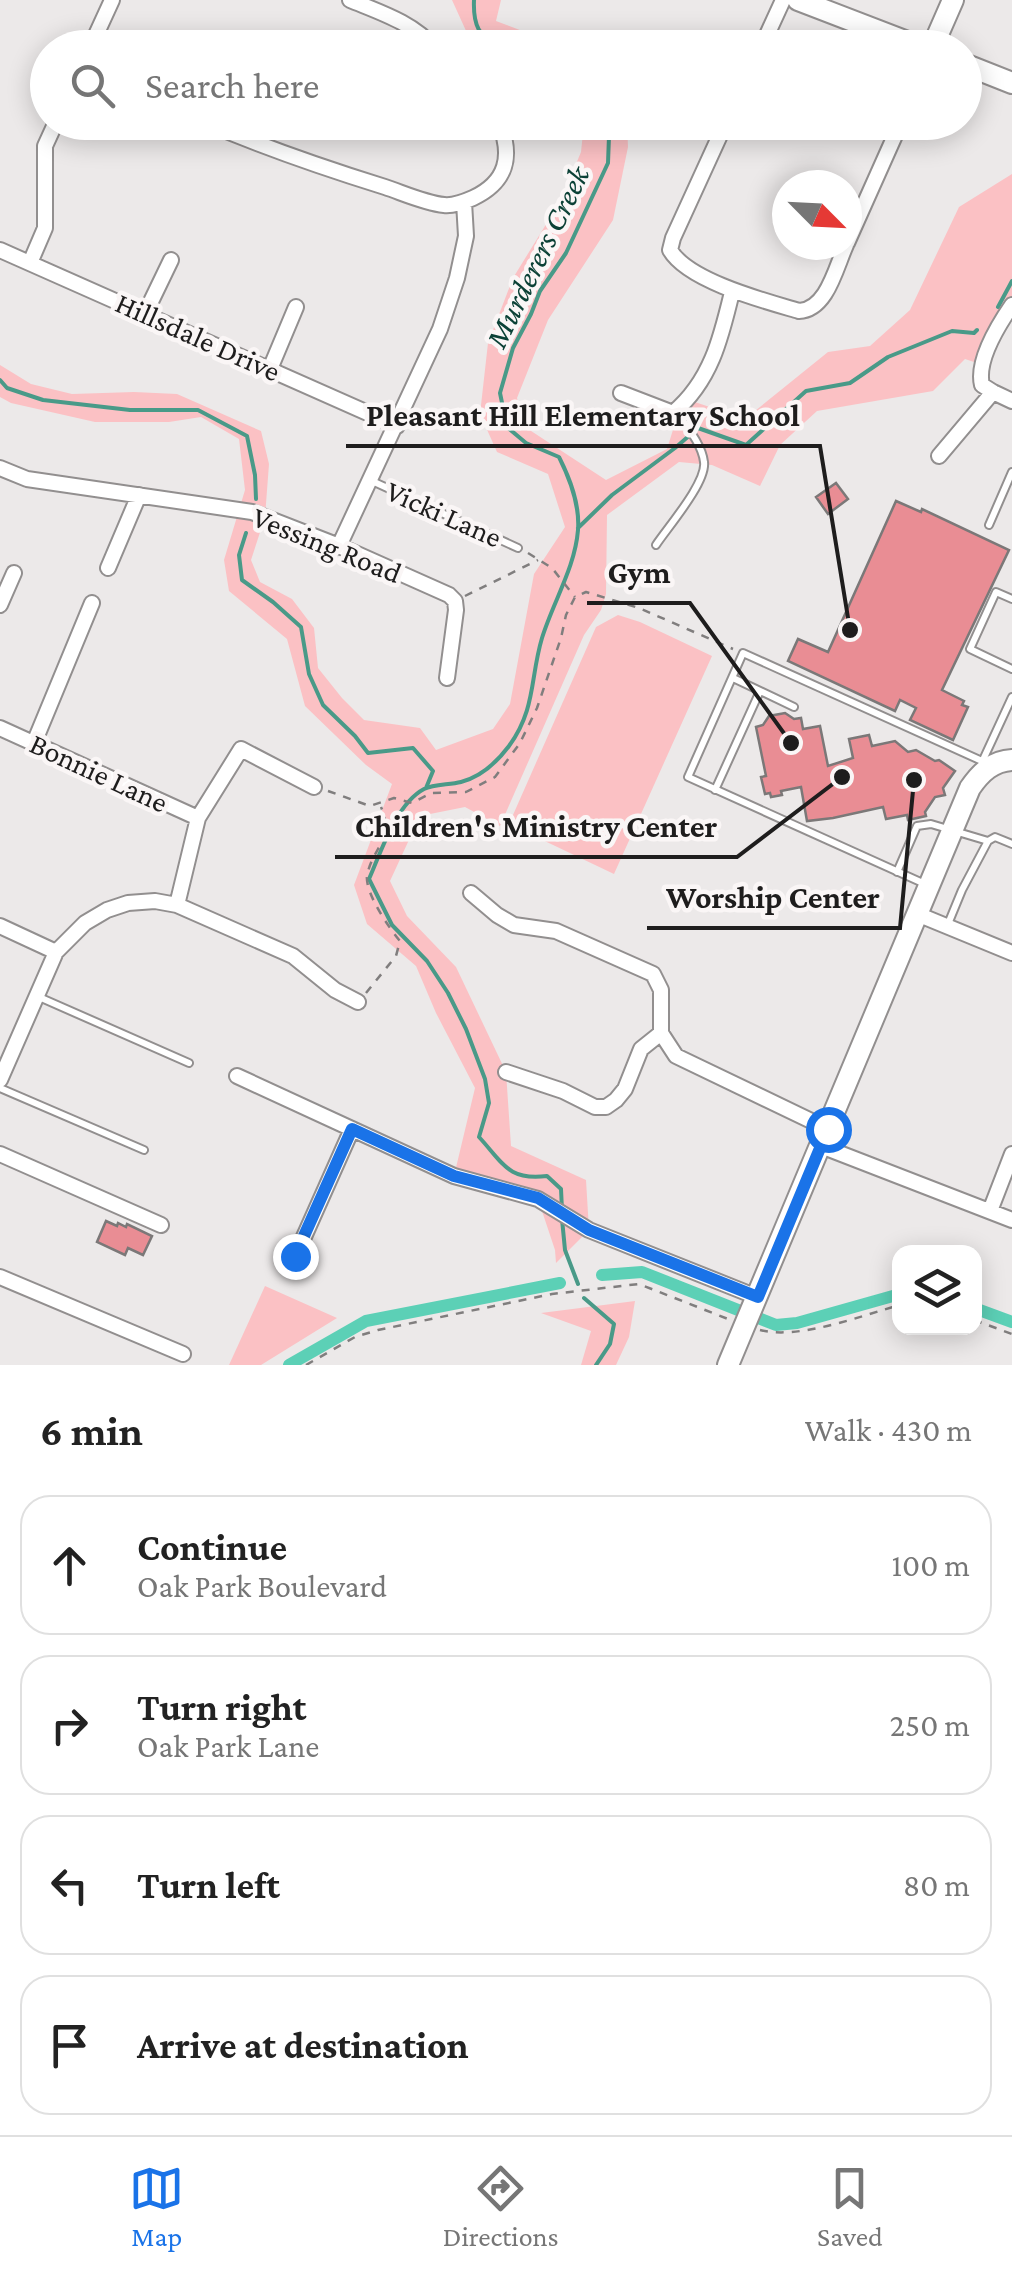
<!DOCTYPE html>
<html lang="en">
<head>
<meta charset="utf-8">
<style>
  body { margin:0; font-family:"Crimson Pro",serif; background:#f6f6f6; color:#222 }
  .controls { position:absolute; right:30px; bottom:30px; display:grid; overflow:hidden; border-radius:20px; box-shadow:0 5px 25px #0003 }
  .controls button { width:90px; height:90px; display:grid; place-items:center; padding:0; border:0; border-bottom:2px solid #e0e0e0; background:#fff; color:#222; font:50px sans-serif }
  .compass { position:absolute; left:772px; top:170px; width:90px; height:90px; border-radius:50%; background:#fff; box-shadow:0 5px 25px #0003; rotate:114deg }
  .stop { position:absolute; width:30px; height:30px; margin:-22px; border:8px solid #1a73e8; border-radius:50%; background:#fff }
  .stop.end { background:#1a73e8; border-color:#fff; box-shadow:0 2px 10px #0008 }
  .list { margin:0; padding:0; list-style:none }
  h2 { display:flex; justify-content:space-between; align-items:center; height:130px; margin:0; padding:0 40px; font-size:42px }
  h2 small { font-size:32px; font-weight:400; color:#767676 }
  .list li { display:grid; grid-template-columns:65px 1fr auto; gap:30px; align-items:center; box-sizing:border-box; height:140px; margin:0 20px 20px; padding:0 20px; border:2px solid #e0e0e0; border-radius:30px }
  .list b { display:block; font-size:38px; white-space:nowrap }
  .list p { margin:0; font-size:32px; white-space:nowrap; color:#767676 }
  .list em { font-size:32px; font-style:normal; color:#767676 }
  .icon { flex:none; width:55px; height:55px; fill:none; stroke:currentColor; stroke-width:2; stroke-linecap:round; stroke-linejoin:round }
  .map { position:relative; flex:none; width:1012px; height:1365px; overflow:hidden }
  .search { position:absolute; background:#fff; box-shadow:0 5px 25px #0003; left:30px; right:30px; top:30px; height:110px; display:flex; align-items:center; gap:25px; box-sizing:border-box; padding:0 35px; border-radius:55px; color:#767676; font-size:38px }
  .sheet { height:770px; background:#fff }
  nav { display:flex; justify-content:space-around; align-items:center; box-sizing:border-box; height:140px; border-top:2px solid #e0e0e0; background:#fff; font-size:28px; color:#767676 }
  nav a { display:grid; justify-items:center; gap:5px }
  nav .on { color:#1a73e8 }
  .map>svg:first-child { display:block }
</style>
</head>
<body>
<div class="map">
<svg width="1012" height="1365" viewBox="0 0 1012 1365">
  <rect width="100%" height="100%" fill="#ece9e9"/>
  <!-- green -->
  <path fill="#fbc1c4" d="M 452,0 L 501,0 L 496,21 L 564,47 L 481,47 L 467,33 Z
    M 584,123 L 627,123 L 628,147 L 613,220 L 548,320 L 517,398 L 525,427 L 606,480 L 667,449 L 677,417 L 689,400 L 745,419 L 828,352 L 870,346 L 910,310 L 959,207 L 1012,174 L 1012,305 L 983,365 L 965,359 L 933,391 L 817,411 L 780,445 L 760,486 L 712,465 L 679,462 L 607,515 L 606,594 L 601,610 L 584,635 L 500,826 L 465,807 L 420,816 L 390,881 L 407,916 L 456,967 L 506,1072 L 511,1146 L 586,1180 L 589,1230 L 556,1263 L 555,1250 L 538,1199 L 454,1176 L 475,1088 L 436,1013 L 416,966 L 367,924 L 354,885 L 392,784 L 366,765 L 305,706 L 287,639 L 229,591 L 224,560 L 245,490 L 239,439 L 201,417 L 169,422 L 95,422 L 11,403 L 0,397 L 0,365 L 31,384 L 72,394 L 134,392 L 177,394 L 261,431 L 269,464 L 265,517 L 251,560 L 260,582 L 292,599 L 314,628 L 318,668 L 342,698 L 364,720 L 420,728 L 436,750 L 493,729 L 510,704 L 534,574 L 565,527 L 548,474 L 497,452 L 480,414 L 488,343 L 513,278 L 561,200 L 581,152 Z
    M 618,615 L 640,622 L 712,656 L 614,874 L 509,824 L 596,627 Z
    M 265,1286 L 337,1318 L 261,1365 L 229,1365 Z
    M 635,1301 L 629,1337 L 616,1365 L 581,1365 L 591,1331 L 541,1313 Z"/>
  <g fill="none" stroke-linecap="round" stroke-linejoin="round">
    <!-- stream -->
    <path stroke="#499a88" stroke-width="4" d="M 474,0 C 473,24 478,38 502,48
      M 998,307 L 1012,281
      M 0,380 L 7,388 L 43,400 L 130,410 L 198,410 L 247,436 L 255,475 L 256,499
      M 578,528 L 612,495 L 675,448 L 698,428 L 746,445 L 806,391 L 850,383 L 888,357 L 952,331 L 974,333 L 977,330
      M 246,533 L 239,555 L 242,580 L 273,602 L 301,627 L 309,674 L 323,705 L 355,736 L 368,753 L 413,748 L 433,771 L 426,788
      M 562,1210 L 561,1189 L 547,1176 C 508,1181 503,1163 479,1137 L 489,1103 L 485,1079 L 466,1029 L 448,993 L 427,961 L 392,925 L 369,879 C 381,852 396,804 424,789 C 434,784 449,785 461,782 C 480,777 497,762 509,746 C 536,709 530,678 542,638 C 553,602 575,568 578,530 C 580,504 570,479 559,457 L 526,443 L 507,427 L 500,393 L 513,348 L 531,314 L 540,291 L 566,253 L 608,163 L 609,136 L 605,122
      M 562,1219 L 565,1250 L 578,1284
      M 584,1298 L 614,1324 L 610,1344 L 596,1365"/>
    <!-- canal -->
    <path stroke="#5cd0b6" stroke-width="12" d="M 602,1275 L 642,1272 L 776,1325 L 797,1323 L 900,1294
      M 974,1308 L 1012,1322
      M 289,1365 L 366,1321 L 560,1283"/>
  </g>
  <!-- building -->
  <path fill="#e98d94" stroke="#7b7878" stroke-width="2.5" d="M 836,483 L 848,499 L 828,514 L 816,497 Z
    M 896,501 L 921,512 L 922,509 L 1009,550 L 942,690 L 964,701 L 962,705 L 968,707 L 953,740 L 910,720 L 916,708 L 900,700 L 895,711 L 788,661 L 798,639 L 828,652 Z
    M 785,713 L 794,719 L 801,718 L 803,729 L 820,726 L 828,766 L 853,758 L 849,739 L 869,735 L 872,746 L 895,741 L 908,752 L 916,750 L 935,761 L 939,760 L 955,771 L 943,788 L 945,795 L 935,797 L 925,812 L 926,816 L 908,820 L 907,815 L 886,819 L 883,807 L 833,818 L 807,821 L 801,787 L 781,791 L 782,795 L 771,797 L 770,793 L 765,794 L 761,777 L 766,776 L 756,727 L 763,725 L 769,716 Z
    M 106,1221 L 117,1226 L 118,1223 L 126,1227 L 127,1224 L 152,1236 L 143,1255 L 128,1248 L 125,1255 L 97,1242 Z"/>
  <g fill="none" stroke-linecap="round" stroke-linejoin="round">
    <!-- lane casing -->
    <g stroke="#928f8f" stroke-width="10">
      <path id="lane" d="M 372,481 L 518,548
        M 989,525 L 1012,472
        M 656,545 C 668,527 707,482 704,462 C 702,444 686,426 676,412
        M 1012,599 L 996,592 L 970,649 L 1012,669
        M 733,678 L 794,707
        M 982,762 L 1012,697
        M 715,790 L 760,691
        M 897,872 L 917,826 L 931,824 L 988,841
        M 925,884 L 688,777 L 743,653 L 982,761
        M 948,924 L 962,890 L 988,841 L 995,837 L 1012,844
        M 39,997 L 189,1063
        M 0,1088 L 144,1150"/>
    </g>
    <!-- street casing -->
    <g stroke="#928f8f" stroke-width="18">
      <path id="street" d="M 350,0 C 379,12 414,23 434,48
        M 90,48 L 112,0
        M 761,48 L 783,0
        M 205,122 C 263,147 324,168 385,187 C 403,193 425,203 444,205 C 453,206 464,202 473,198 C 507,182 513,156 499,122
        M 726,122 L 673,238 L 670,250 C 688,281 765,301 799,311 C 827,310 836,267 846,245
        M 847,243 L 901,122
        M 0,250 L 397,426
        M 30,263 L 45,228 L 45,146 L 56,122
        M 145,314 L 171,260
        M 270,369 L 296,307
        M 993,392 L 1012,401
        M 621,393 L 673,413 C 711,381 721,338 732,292
        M 939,456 L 993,392 L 982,385 C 976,361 999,324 1012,305
        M 0,468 L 27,479 L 252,512 L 339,546 L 449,595 L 455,601 L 456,610 L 447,678
        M 339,546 L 440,329 L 457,278 L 466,236 L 464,202
        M 108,568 L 139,495
        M 0,605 L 14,573
        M 0,728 L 198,818
        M 34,743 L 92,603
        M 471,893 L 497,915 L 514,925 L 556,931 L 653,974 L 661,990 L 661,1033 L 676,1056 L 828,1129
        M 177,905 L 198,818 L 241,749 L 314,787
        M 917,914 L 1012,953
        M 0,926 L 56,952
        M 506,1072 L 563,1091 L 595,1107 L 606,1107 L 616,1100 L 625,1089 L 641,1049 L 661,1033
        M 237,1076 L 454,1176 L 538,1199 L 589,1230 L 757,1297
        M 0,1080 L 56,952 L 85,923 L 107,910 L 128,903 L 155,901 L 177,905 L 293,956 L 335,990 L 358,1002
        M 821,1146 L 1012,1220
        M 0,1154 L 161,1225
        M 990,1211 L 1012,1154
        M 295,1257 L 352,1129
        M 0,1277 L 183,1354"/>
    </g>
    <!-- secondary casing -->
    <g stroke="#928f8f" stroke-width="24">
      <path id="secondary" d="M 798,0 L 923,48
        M 932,48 L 953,0
        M 964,64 L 1012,83
        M 728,1365 L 970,788 C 981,772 993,761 1012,760"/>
    </g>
    <!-- path -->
    <path stroke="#807e7e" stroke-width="2.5" stroke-dasharray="8 8" stroke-linecap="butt" d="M 528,553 L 552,568 L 575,597
      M 465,596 L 538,560
      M 328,791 L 370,806 L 394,798 L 412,803 L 431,793 L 466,792 L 495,777 L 520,743 L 537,708 L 561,638 L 566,615 L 575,597 L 586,592 L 639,608 L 733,649
      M 366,993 L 396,956 L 400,941 C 389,928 365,893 367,876 C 372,848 395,839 381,807
      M 974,1320 L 1012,1334
      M 760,1330 C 799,1340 860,1316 900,1305
      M 306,1365 L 355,1337 L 378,1330 L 552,1294 L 639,1284 L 728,1319"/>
    <!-- lane -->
    <use href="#lane" stroke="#fff" stroke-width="6"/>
    <!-- street -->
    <use href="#street" stroke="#fff" stroke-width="14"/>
    <!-- secondary -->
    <use href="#secondary" stroke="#fff" stroke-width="20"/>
  </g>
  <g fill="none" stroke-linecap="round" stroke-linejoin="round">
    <!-- route -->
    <path stroke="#1a73e8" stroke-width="12" d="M 295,1256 L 352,1129 L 454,1176 L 538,1198 L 589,1230 L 758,1297 L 828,1129"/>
  </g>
  <g text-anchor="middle" stroke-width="9" stroke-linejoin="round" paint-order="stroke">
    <!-- street labels -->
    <g font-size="30" fill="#1e1d1d" stroke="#faf6f6">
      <text transform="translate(198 337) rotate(24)" y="10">Hillsdale Drive</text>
      <text transform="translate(444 514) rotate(24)" y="10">Vicki Lane</text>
      <text transform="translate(327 545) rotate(22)" y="10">Vessing Road</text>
      <text transform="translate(99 773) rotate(25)" y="10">Bonnie Lane</text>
    </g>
    <!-- water labels -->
    <g font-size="32" font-style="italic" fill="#0b4136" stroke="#faf6f6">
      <text transform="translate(537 257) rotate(-64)" y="11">Murderers Creek</text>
    </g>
  </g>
  <!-- callouts -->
  <path fill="none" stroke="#1e1d1d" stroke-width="4" d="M850 630L820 446H346M791 743L690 603H587M842 777L737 857H335M914 780L900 928H647"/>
  <g fill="#1e1d1d" stroke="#faf6f6" stroke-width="4">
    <circle cx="850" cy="630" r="10"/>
    <circle cx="791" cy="743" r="10"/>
    <circle cx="842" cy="777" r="10"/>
    <circle cx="914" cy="780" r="10"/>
  </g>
  <g font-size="32" text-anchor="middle" font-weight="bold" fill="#1e1d1d" stroke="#faf6f6" stroke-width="9" stroke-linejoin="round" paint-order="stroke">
    <text x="583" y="426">Pleasant Hill Elementary School</text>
    <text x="639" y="583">Gym</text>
    <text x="536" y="837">Children's Ministry Center</text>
    <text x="773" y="908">Worship Center</text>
  </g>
</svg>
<div class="controls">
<button><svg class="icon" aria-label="layers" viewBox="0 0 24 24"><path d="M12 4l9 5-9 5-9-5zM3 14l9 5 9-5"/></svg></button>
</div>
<svg class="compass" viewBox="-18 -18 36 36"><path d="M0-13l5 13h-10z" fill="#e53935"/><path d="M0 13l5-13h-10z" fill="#767676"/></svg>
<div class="stop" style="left:828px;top:1129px"></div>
<div class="stop end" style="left:295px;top:1256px"></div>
<div class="search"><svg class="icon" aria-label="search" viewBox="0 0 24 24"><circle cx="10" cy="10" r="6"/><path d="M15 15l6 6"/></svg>Search here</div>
</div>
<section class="sheet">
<h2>6 min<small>Walk · 430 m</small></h2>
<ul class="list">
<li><svg class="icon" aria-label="ahead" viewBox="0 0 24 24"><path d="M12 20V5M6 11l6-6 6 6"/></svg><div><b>Continue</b><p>Oak Park Boulevard</p></div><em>100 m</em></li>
<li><svg class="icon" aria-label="right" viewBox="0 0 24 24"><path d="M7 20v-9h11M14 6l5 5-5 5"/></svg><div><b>Turn right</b><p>Oak Park Lane</p></div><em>250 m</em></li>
<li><svg class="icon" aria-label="left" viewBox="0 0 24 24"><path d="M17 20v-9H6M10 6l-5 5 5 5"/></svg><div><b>Turn left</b></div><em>80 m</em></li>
<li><svg class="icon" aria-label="arrive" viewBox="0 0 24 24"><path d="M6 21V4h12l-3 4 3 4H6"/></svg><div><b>Arrive at destination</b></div></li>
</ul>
</section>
<nav>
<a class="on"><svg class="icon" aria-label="map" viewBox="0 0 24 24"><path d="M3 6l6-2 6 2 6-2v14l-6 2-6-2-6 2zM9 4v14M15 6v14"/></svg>Map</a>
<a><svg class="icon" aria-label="directions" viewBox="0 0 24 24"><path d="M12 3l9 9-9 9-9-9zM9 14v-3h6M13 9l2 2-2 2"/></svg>Directions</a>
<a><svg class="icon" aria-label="saved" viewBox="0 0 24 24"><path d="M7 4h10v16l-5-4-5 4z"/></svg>Saved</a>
</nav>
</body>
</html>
